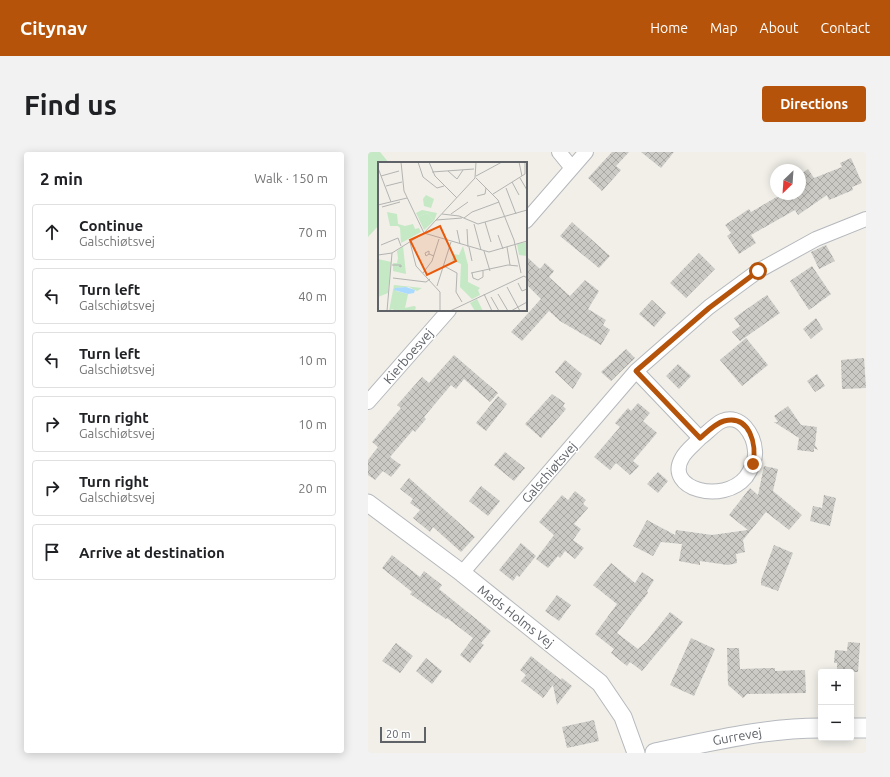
<!DOCTYPE html>
<html lang="en">
<head>
<meta charset="utf-8">
<style>
  body { margin:0; font-family:Ubuntu,sans-serif; background:#f2f2f2; color:#202124 }
  .controls { position:absolute; right:12px; bottom:12px; display:grid; overflow:hidden; border-radius:4px; box-shadow:0 2px 10px #0003 }
  .controls button { width:36px; height:36px; display:grid; place-items:center; padding:0; border:0; border-bottom:1px solid #e0e0e0; background:#fff; color:#202124; font:20px sans-serif }
  .compass { position:absolute; left:402px; top:12px; width:36px; height:36px; border-radius:50%; background:#fff; box-shadow:0 2px 10px #0003; rotate:205deg }
  .scale { position:absolute; left:12px; bottom:10px; width:46px; box-sizing:border-box; padding-left:4px; border:2px solid #5f6368; border-top:0; font-size:11px; line-height:14px; white-space:nowrap; color:#5f6368; -webkit-text-stroke:3px #fff; paint-order:stroke }
  .stop { position:absolute; width:12px; height:12px; margin:-9px; border:3px solid #b45309; border-radius:50%; background:#fff }
  .stop.end { background:#b45309; border-color:#fff; box-shadow:0 1px 4px #0008 }
  .list { margin:0; padding:0; list-style:none }
  h2 { display:flex; justify-content:space-between; align-items:center; height:52px; margin:0; padding:0 16px; font-size:17px }
  h2 small { font-size:13px; font-weight:400; color:#757577 }
  .list li { display:grid; grid-template-columns:26px 1fr auto; gap:12px; align-items:center; box-sizing:border-box; height:56px; margin:0 8px 8px; padding:0 8px; border:1px solid #e0e0e0; border-radius:4px }
  .list b { display:block; font-size:15px; white-space:nowrap }
  .list p { margin:0; font-size:13px; white-space:nowrap; color:#757577 }
  .list em { font-size:13px; font-style:normal; color:#757577 }
  .icon { flex:none; width:22px; height:22px; fill:none; stroke:currentColor; stroke-width:2; stroke-linecap:round; stroke-linejoin:round }
  .map { position:relative; flex:none; width:498px; height:601px; overflow:hidden; border-radius:4px }
  header { display:flex; align-items:center; gap:24px; box-sizing:border-box; height:56px; padding:0 20px; background:#b45309; color:#fff }
  header strong { font-size:19px }
  nav { display:flex; gap:22px; margin-inline-start:auto; font-size:14px }
  .intro { display:flex; align-items:center; justify-content:space-between; box-sizing:border-box; height:96px; padding:0 24px }
  h1 { margin:0; font-size:28px }
  .button { padding:10px 18px; border-radius:4px; background:#b45309; color:#fff; font-size:14px; font-weight:700 }
  main { display:flex; gap:24px; padding:0 24px }
  aside { flex:1; background:#fff; border-radius:4px; box-shadow:0 2px 10px #0003 }
  .map>svg:first-child { display:block }
</style>
</head>
<body>
<header>
<strong>Citynav</strong>
<nav><a>Home</a><a>Map</a><a>About</a><a>Contact</a></nav>
</header>
<div class="intro"><h1>Find us</h1><a class="button">Directions</a></div>
<main>
<aside>
<h2>2 min<small>Walk · 150 m</small></h2>
<ul class="list">
<li><svg class="icon" aria-label="ahead" viewBox="0 0 24 24"><path d="M12 20V5M6 11l6-6 6 6"/></svg><div><b>Continue</b><p>Galschiøtsvej</p></div><em>70 m</em></li>
<li><svg class="icon" aria-label="left" viewBox="0 0 24 24"><path d="M17 20v-9H6M10 6l-5 5 5 5"/></svg><div><b>Turn left</b><p>Galschiøtsvej</p></div><em>40 m</em></li>
<li><svg class="icon" aria-label="left" viewBox="0 0 24 24"><path d="M17 20v-9H6M10 6l-5 5 5 5"/></svg><div><b>Turn left</b><p>Galschiøtsvej</p></div><em>10 m</em></li>
<li><svg class="icon" aria-label="right" viewBox="0 0 24 24"><path d="M7 20v-9h11M14 6l5 5-5 5"/></svg><div><b>Turn right</b><p>Galschiøtsvej</p></div><em>10 m</em></li>
<li><svg class="icon" aria-label="right" viewBox="0 0 24 24"><path d="M7 20v-9h11M14 6l5 5-5 5"/></svg><div><b>Turn right</b><p>Galschiøtsvej</p></div><em>20 m</em></li>
<li><svg class="icon" aria-label="arrive" viewBox="0 0 24 24"><path d="M6 21V4h12l-3 4 3 4H6"/></svg><div><b>Arrive at destination</b></div></li>
</ul>
</aside>
<div class="map">
<svg width="498" height="601" viewBox="0 0 498 601">
  <defs>
    <pattern id="building-cross-hatch" width="8" height="8" patternUnits="userSpaceOnUse"><rect width="8" height="8" fill="#cccac5"/><path d="M0 0l8 8M0 8l8-8" fill="none" stroke="#a9a8a4"/></pattern>
  </defs>
  <rect width="100%" height="100%" fill="#f1efe8"/>
  <!-- park -->
  <path fill="#c5e8c5" d="M 0,0 L 12,0 L 21,11 L 11,11 L 11,73 L 0,85 Z"/>
  <!-- building -->
  <path fill="url(#building-cross-hatch)" d="M 244,0 L 261,0 L 248,14 L 253,18 L 234,39 L 220,26 Z
    M 273,0 L 306,0 L 293,16 Z
    M 483,6 L 494,31 L 484,35 L 485,38 L 461,48 L 459,43 L 430,63 L 427,58 L 383,83 L 388,91 L 371,102 L 359,84 L 363,81 L 357,73 L 381,57 L 383,60 L 414,42 L 432,42 L 432,23 L 440,17 L 446,26 L 474,15 L 472,11 Z
    M 204,70 L 242,104 L 231,116 L 192,84 Z
    M 458,93 L 467,109 L 451,117 L 443,100 Z
    M 331,101 L 347,117 L 318,146 L 302,131 Z
    M 158,104 L 172,117 L 177,111 L 186,119 L 181,125 L 202,144 L 217,128 L 231,139 L 220,157 L 238,168 L 235,173 L 242,178 L 233,193 L 192,169 L 181,159 L 154,189 L 143,180 L 173,147 L 158,132 Z
    M 444,114 L 463,142 L 441,158 L 422,129 Z
    M 399,143 L 412,161 L 372,189 L 364,180 L 372,174 L 366,166 Z
    M 284,148 L 298,161 L 286,175 L 271,162 Z
    M 448,166 L 455,177 L 443,187 L 435,177 Z
    M 378,186 L 400,213 L 374,234 L 352,208 Z
    M 258,197 L 267,206 L 243,229 L 233,220 Z
    M 86,203 L 130,241 L 122,250 L 96,227 L 88,237 L 83,233 L 56,265 L 58,267 L 47,280 L 45,278 L 22,305 L 33,313 L 23,325 L 15,319 L 7,328 L 0,323 L 0,308 L 10,295 L 4,290 L 33,256 L 29,253 L 54,225 L 61,231 Z
    M 496,206 L 498,236 L 474,237 L 473,208 Z
    M 197,208 L 214,222 L 205,237 L 187,220 Z
    M 310,212 L 323,224 L 311,237 L 298,224 Z
    M 449,222 L 457,234 L 447,240 L 439,229 Z
    M 184,242 L 197,251 L 195,254 L 198,257 L 173,286 L 157,272 Z
    M 130,244 L 139,252 L 118,279 L 108,271 Z
    M 270,251 L 282,261 L 275,269 L 289,281 L 265,309 L 271,314 L 262,323 L 248,311 L 242,318 L 226,305 L 252,275 L 247,271 L 260,256 L 263,259 Z
    M 420,254 L 433,273 L 449,275 L 447,293 L 450,298 L 446,296 L 446,300 L 429,298 L 431,286 L 406,270 L 410,270 L 406,264 Z
    M 137,300 L 157,316 L 146,329 L 126,313 Z
    M 396,314 L 410,317 L 405,339 L 434,363 L 421,378 L 398,360 L 375,388 L 377,400 L 368,402 L 369,411 L 360,413 L 332,409 L 332,413 L 311,409 L 314,392 L 293,390 L 285,404 L 265,394 L 279,368 L 307,383 L 308,378 L 344,383 L 380,378 L 361,363 L 382,336 L 390,343 Z
    M 290,320 L 300,329 L 290,341 L 279,332 Z
    M 41,326 L 107,385 L 93,400 L 65,375 L 62,380 L 45,366 L 52,358 L 42,351 L 45,347 L 32,337 Z
    M 113,334 L 132,349 L 120,364 L 101,349 Z
    M 207,339 L 218,348 L 215,352 L 220,356 L 206,372 L 213,377 L 205,388 L 216,396 L 207,407 L 197,399 L 192,406 L 190,404 L 180,416 L 168,407 L 186,383 L 171,370 L 194,343 L 200,348 Z
    M 456,343 L 468,346 L 462,374 L 442,369 L 445,354 L 454,356 Z
    M 153,391 L 168,404 L 151,425 L 149,423 L 145,429 L 131,418 Z
    M 406,393 L 425,401 L 410,439 L 393,433 L 393,428 Z
    M 24,403 L 52,425 L 56,419 L 74,433 L 71,437 L 123,479 L 113,491 L 116,493 L 102,511 L 92,503 L 105,486 L 79,466 L 78,467 L 42,442 L 44,440 L 14,416 Z
    M 243,411 L 267,431 L 274,420 L 286,428 L 279,439 L 280,441 L 249,481 L 270,497 L 279,489 L 302,460 L 315,470 L 274,519 L 262,510 L 259,514 L 243,501 L 246,497 L 227,482 L 249,452 L 225,433 Z
    M 189,443 L 203,453 L 191,469 L 177,459 Z
    M 323,486 L 347,497 L 326,544 L 302,533 Z
    M 480,490 L 492,491 L 490,520 L 469,520 L 469,511 L 466,511 L 467,498 L 479,499 Z
    M 28,491 L 45,504 L 32,521 L 14,509 Z
    M 359,496 L 371,496 L 372,517 L 407,516 L 407,519 L 437,518 L 438,541 L 379,542 L 375,546 L 360,533 Z
    M 163,504 L 193,528 L 194,526 L 204,534 L 189,553 L 185,533 L 175,546 L 153,529 L 158,523 L 152,518 Z
    M 58,506 L 74,519 L 64,532 L 48,519 Z
    M 226,568 L 231,589 L 199,596 L 194,575 Z"/>
  <g fill="none" stroke-linecap="round" stroke-linejoin="round">
    <!-- minor casing -->
    <g stroke="#b5b8bc" stroke-width="16">
      <path id="minor" d="M 191,0 L 204,16
        M 158,69 L 218,0
        M 268,219 L 332,286 C 327,292 318,298 314,306 C 296,337 355,353 378,325 C 383,318 388,307 387,299 C 386,283 373,261 354,269 C 347,272 339,281 332,286
        M 0,250 L 81,158
        M 94,421 L 268,219 L 341,155 L 390,119 L 448,87 L 498,67"/>
    </g>
    <!-- tertiary casing -->
    <g stroke="#b5b8bc" stroke-width="19">
      <path id="tertiary" d="M 0,351 L 94,421 L 232,531 L 255,565 L 268,601"/>
    </g>
    <!-- secondary casing -->
    <g stroke="#b6babf" stroke-width="21">
      <path id="secondary" d="M 483,576 L 498,576
        M 287,601 C 342,589 397,576 453,576"/>
    </g>
    <!-- minor -->
    <use href="#minor" stroke="#fff" stroke-width="14"/>
    <!-- tertiary -->
    <use href="#tertiary" stroke="#fff" stroke-width="17"/>
    <!-- secondary -->
    <use href="#secondary" stroke="#fff" stroke-width="19"/>
  </g>
  <g fill="none" stroke-linecap="round" stroke-linejoin="round">
    <!-- route -->
    <path stroke="#b45309" stroke-width="5" d="M 385,312 C 389,293 382,262 356,269 C 348,271 339,280 332,286 L 268,219 L 341,156 L 390,119"/>
  </g>
  <g text-anchor="middle" stroke-width="3" stroke-linejoin="round" paint-order="stroke">
    <!-- street labels -->
    <g font-size="13" fill="#5f6368" stroke="#fff">
      <text transform="translate(40 204) rotate(-49)" y="5">Kierboesvej</text>
      <text transform="translate(181 320) rotate(-49)" y="5">Galschiøtsvej</text>
      <text transform="translate(148 464) rotate(38)" y="5">Mads Holms Vej</text>
      <text transform="translate(369 584) rotate(-10)" y="5">Gurrevej</text>
    </g>
  </g>
  <!-- overview -->
  <g transform="translate(10 10)">
    <rect width="149" height="149" fill="#f1efe8"/>
    <path d="M 25,84 L 28,112 L 15,109 L 15,101 L 19,101 L 20,96 L 19,89 Z" fill="#c5e8c5"/>
    <path d="M 44,48 L 59,51 L 56,59 L 49,51 L 40,55 L 38,51 ZM 16,123 L 44,126 L 39,129 L 31,125 L 17,126 L 18,129 L 30,132 L 27,146 L 36,144 L 38,145 L 37,148 L 18,149 L 14,147 L 11,149 Z" fill="#c5e8c5"/>
    <path d="M 48,33 L 56,37 L 53,46 L 46,44 L 45,37 ZM 9,50 L 19,52 L 20,62 L 27,64 L 35,62 L 37,67 L 41,66 L 43,70 L 23,81 L 22,66 L 20,64 L 12,64 ZM 49,51 L 56,59 L 46,68 L 40,55 ZM 149,80 L 149,94 L 141,93 L 139,82 ZM 85,84 L 90,103 L 90,120 L 102,126 L 100,128 L 102,133 L 94,137 L 82,125 L 83,102 L 74,98 L 76,92 L 81,93 ZM 99,137 L 105,149 L 97,149 L 92,141 Z" fill="#c5e8c5"/>
    <path d="M 0,97 L 13,100 L 10,131 L 0,135 Z" fill="#c5e8c5"/>
    <path d="M 28,125 L 37,128 L 36,131 L 30,132 L 16,128 L 17,126 Z" fill="#aadaff"/>
    <path fill="none" stroke="#b3b3b1" stroke-width="1" d="M 40,0 L 45,15 L 59,26 L 66,24M 51,0 L 57,14 L 79,36M 141,0 L 144,14M 0,6 L 13,40M 70,9 L 79,17 L 85,8M 54,10 L 96,7M 3,14 L 21,9M 98,14 L 124,0M 97,16 L 46,71 L 111,90 L 149,79M 97,16 L 98,0M 98,16 L 120,38 L 136,78 L 143,111M 142,16 L 149,28M 134,20 L 141,33M 8,24 L 24,20M 128,26 L 138,52M 115,32 L 147,12 L 147,0M 99,34 L 107,32 L 108,26M 0,43 L 29,36M 4,45 L 22,40M 64,52 L 81,54 L 100,62 L 149,48M 73,52 L 90,40M 86,56 L 94,50 L 121,40M 58,58 L 84,56M 107,60 L 113,80M 96,62 L 103,88M 89,67 L 90,85M 79,68 L 82,82M 120,73 L 125,87M 32,80 L 38,104 L 62,130 L 62,149M 3,83 L 20,76 L 23,84M 91,85 L 94,99M 129,85 L 132,103M 106,89 L 112,109M 51,92 L 48,94 L 47,91 L 51,89 L 51,92 L 56,94M 0,93 L 14,91M 14,103 L 23,103 L 23,105 L 21,104M 66,104 L 79,111 L 78,130 L 84,140M 45,111 L 54,99 L 61,77M 93,111 L 130,103 L 140,104M 94,111 L 95,116 L 100,118 L 105,115 L 105,109M 15,116 L 48,120 L 52,117M 140,121 L 144,129 L 149,127M 59,124 L 73,80M 129,125 L 142,149M 106,132 L 114,149M 120,132 L 130,149M 113,135 L 121,149M 9,149 L 14,91 L 46,71 L 26,29 L 23,0M 72,149 L 146,114 L 149,116M 133,149 L 149,140"/>
    <path fill="#e8590c" fill-opacity="0.15" stroke="#e8590c" stroke-width="2" d="M 62,64 L 78,99 L 49,113 L 32,78 Z"/>
    <rect width="149" height="149" fill="none" stroke="#5f6368" stroke-width="2"/>
  </g>
</svg>
<div class="controls">
<button>+</button>
<button>−</button>
</div>
<svg class="compass" viewBox="-18 -18 36 36"><path d="M0-13l5 13h-10z" fill="#e53935"/><path d="M0 13l5-13h-10z" fill="#757577"/></svg>
<div class="scale">20 m</div>
<div class="stop" style="left:390px;top:119px"></div>
<div class="stop end" style="left:385px;top:312px"></div>
</div>
</main>
</body>
</html>
